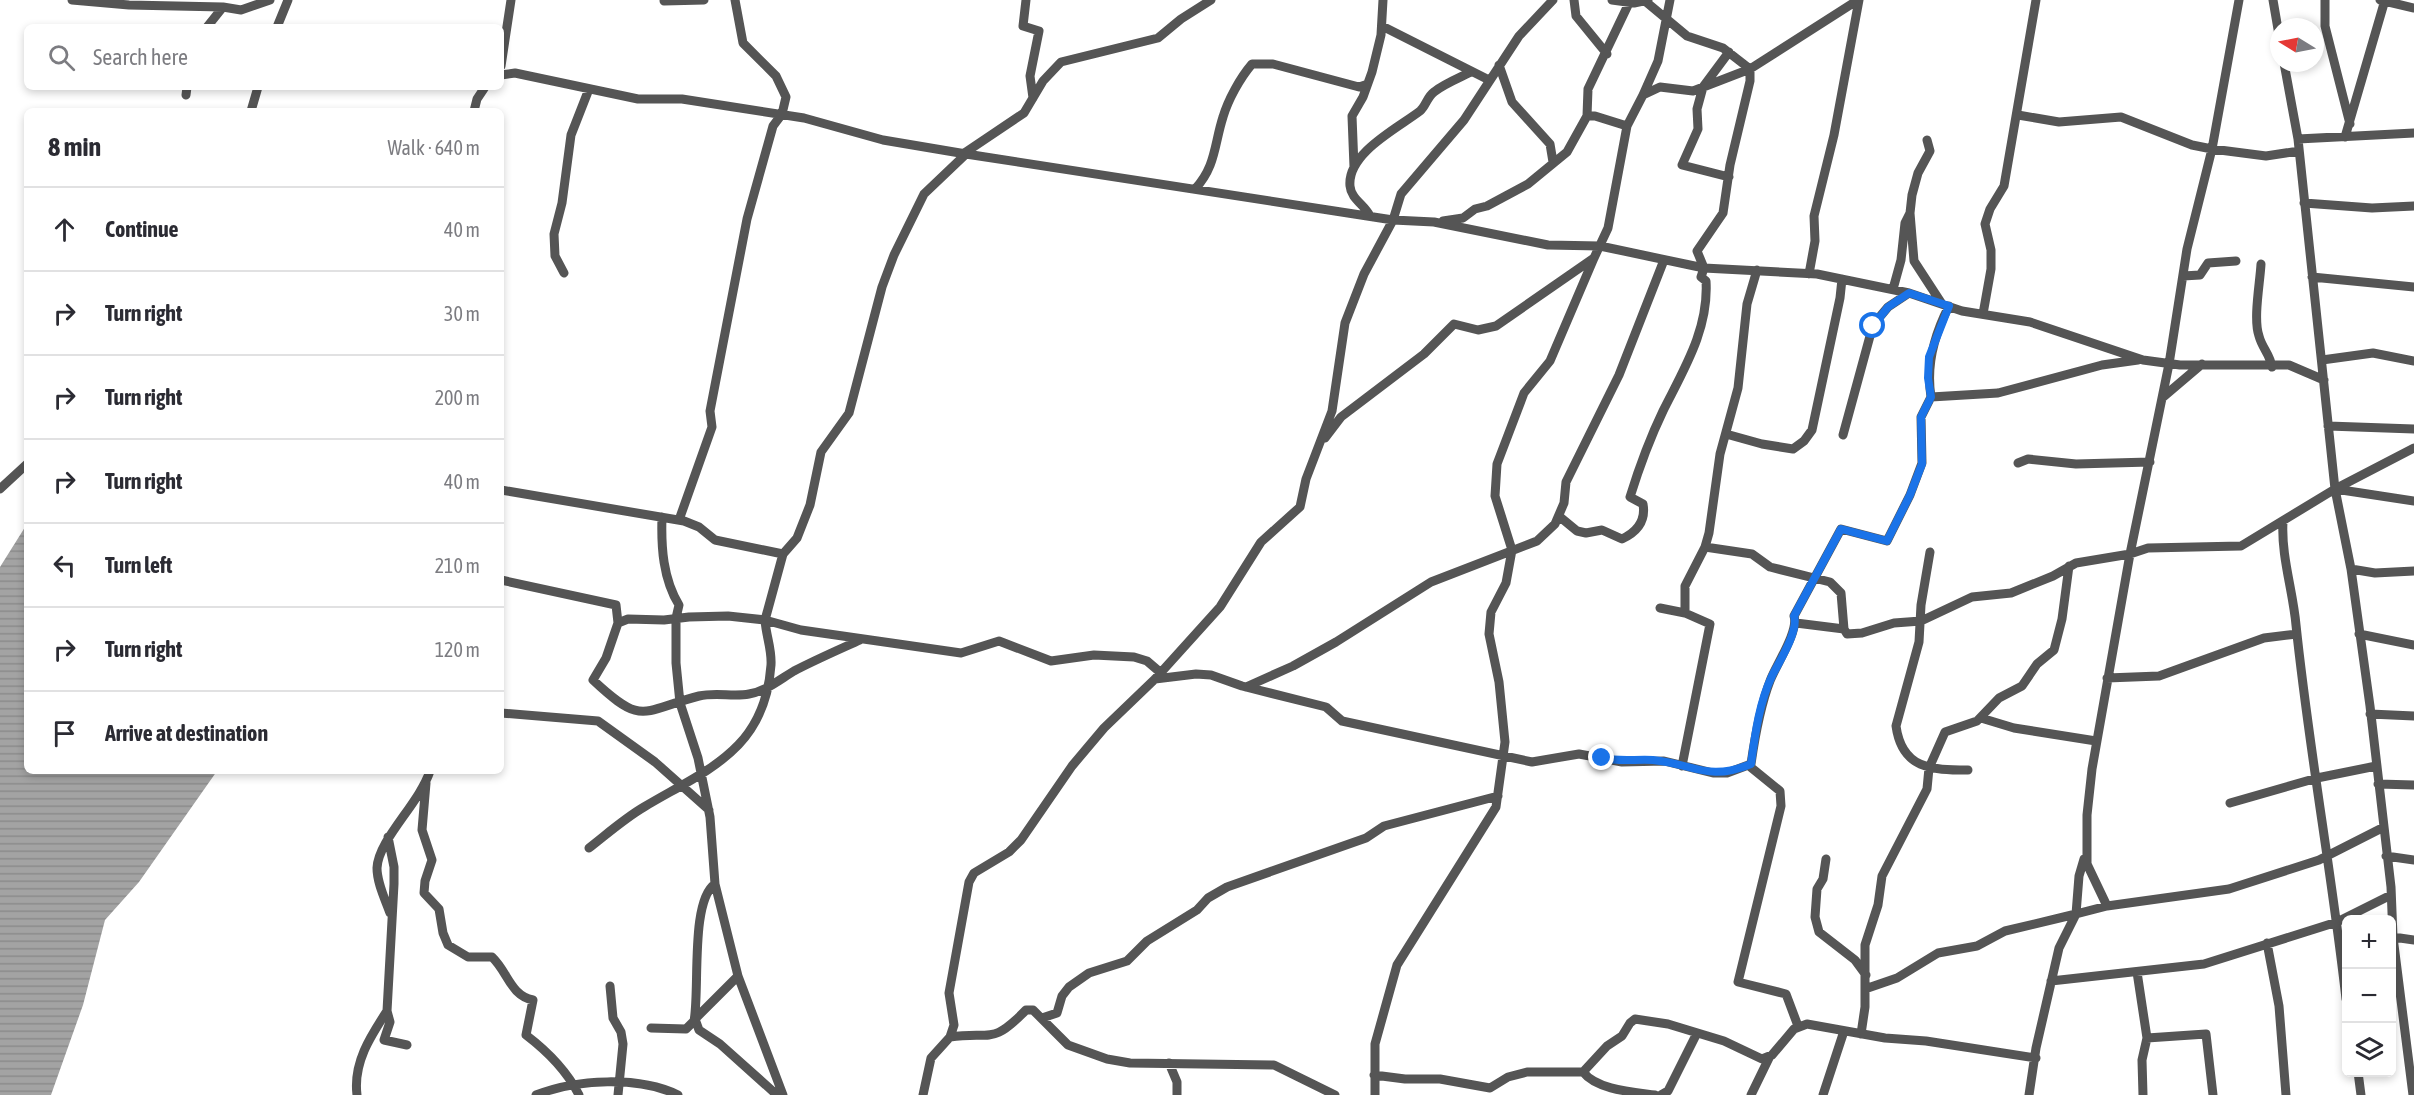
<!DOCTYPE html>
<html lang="en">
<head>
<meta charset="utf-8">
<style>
  body { margin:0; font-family:"Asap Condensed",sans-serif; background:#f2f2f3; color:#2b2b33 }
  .controls { position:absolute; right:18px; bottom:18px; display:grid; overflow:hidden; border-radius:9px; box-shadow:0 3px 9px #0003 }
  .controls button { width:54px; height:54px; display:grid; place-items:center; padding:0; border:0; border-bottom:2px solid #e1e1e2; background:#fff; color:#2b2b33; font:30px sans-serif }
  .compass { position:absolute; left:2270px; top:18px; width:54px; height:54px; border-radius:50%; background:#fff; box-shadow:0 3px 9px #0003; rotate:280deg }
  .stop { position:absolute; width:18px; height:18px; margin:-14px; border:4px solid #1a73e8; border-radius:50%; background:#fff }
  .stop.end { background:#1a73e8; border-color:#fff; box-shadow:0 2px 6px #0008 }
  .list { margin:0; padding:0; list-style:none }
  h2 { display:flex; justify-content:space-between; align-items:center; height:78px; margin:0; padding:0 24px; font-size:26px }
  h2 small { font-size:20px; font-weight:400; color:#7c7c81 }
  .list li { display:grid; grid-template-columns:39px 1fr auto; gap:18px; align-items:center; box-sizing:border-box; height:84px; padding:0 24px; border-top:2px solid #e1e1e2 }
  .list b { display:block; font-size:22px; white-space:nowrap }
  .list em { font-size:20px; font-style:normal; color:#7c7c81 }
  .icon { flex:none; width:33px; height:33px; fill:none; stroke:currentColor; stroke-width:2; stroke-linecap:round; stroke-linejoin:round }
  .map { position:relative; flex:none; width:2414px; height:1095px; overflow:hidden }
  .search { position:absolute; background:#fff; box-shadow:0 3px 9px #0003; left:24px; top:24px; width:480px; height:66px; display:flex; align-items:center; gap:15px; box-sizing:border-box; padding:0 21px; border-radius:9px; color:#7c7c81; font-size:22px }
  .panel { position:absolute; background:#fff; box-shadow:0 3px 9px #0003; left:24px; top:108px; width:480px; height:666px; border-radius:9px }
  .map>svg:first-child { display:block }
</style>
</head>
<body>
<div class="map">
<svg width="2414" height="1095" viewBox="0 0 2414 1095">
  <defs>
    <pattern id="water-rules" width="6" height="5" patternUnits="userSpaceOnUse" patternTransform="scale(1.5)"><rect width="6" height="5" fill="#a3a3a3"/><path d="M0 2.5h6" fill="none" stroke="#8b8b8b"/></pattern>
  </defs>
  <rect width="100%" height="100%" fill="#fff"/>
  <!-- water -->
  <path fill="url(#water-rules)" d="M 27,524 L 27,771 L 217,771 L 139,882 L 105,920 L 83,1005 L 51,1095 L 0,1095 L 0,567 Z"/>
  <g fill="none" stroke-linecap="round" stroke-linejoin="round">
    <!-- minor -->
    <path stroke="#555" stroke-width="9" d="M 72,0 L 129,5 L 223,7
      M 1026,0 L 1023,26 L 1039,31 L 1030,76 L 1033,98
      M 1574,0 L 1576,16 L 1607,54
      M 1612,0 L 1634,3 L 1648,0
      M 2273,0 L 2279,35
      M 2325,0 L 2325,26 L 2350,124
      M 2380,0 L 2414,8
      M 664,1 L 704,0
      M 1382,26 L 1489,80
      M 207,27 L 223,7 L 241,10 L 270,0
      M 277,27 L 288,0
      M 2284,63 L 2298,139 L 2335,489 L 2351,569 L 2370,706 L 2391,887 L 2393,937 L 2413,1095
      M 1499,65 L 1512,102 L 1550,144 L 1553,162
      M 501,66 L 511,0
      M 501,75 L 515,73 L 638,99 L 682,99 L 804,118 L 883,140 L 966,154 L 1393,220 L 1434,222 L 1548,245 L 1600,246 L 1704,268 L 1817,274 L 1909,293 L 1962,311 L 2030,322 L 2143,360 L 2180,365 L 2289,365 L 2324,380
      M 186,95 L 187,87
      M 1643,95 L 1658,61 L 1670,0
      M 251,111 L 258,87
      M 474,111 L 477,99 L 485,87
      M 2018,115 L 2059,122 L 2121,117 L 2192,145 L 2212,149 L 2266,156 L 2299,151
      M 1587,116 L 1595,116 L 1627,126 L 1643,95 L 1660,87 L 1693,91 L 1750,69 L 1858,0
      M 2345,137 L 2385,0
      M 2298,139 L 2414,133
      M 1927,140 L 1930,151 L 1918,173 L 1912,195 L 1910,213 L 1914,261 L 1942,304
      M 963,154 L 1024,113 L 1043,81 L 1061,62 L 1158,38 L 1181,19 L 1211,0
      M 1354,167 L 1352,116 L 1363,97 L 1372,72 L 1381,35 L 1383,0
      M 1729,177 L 1682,165 L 1698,129 L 1697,109 L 1703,87 L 1729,52
      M 1195,189 C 1216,166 1214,145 1223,117 C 1228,100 1240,78 1252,64 L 1273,64 L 1359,87 L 1365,85
      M 2304,203 L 2372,208 L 2414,206
      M 1370,216 C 1365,205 1351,199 1350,186 C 1347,153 1398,128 1420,111 C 1426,106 1427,97 1434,92 C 1444,84 1459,78 1471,72
      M 1443,221 L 1463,218 L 1475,209 L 1487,206 L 1528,184 L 1567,152 L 1587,116 L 1588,89 L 1629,3
      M 2261,264 C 2260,283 2253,319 2259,336 C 2262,348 2270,354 2272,367
      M 564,273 L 555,256 L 554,234 L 562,203 L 571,135 L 589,89
      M 1809,274 L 1815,241 L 1814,216 L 1834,135 L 1859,0
      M 2183,276 L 2200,275 L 2208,263 L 2236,261
      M 2312,277 L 2414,287
      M 1893,289 L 1901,260 L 1905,223 L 1910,213
      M 1983,314 L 1991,269 L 1991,250 L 1985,224 L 1990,209 L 2004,186 L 2036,0
      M 2322,360 L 2373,353 L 2414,361
      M 1931,397 C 1926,365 1934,335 1949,306
      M 2162,398 L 2202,364
      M 2328,426 L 2414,429
      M 1726,434 L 1762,444 L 1793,449 L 1804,441 L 1812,430 L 1840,298 L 1842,279
      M 1843,435 L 1873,325 L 1888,307 L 1909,293
      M 1325,438 L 1341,417 L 1424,354 L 1454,324 L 1478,330 L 1496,326 L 1594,258 L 1608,228 L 1627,126
      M 2018,463 L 2028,459 L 2076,464 L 2150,462
      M 0,489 L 27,464
      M 2335,489 L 2414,501
      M 501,490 L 684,521 L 699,527 L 715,540 L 783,554
      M 662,517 C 661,547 663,579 679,605 L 676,618 L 676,663 L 680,703 L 698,758 L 710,817 L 715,884 L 738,976 L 783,1095
      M 1560,517 L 1577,531 L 1586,533 L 1602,530 L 1622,539 C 1637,532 1646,521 1643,504 L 1630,497 C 1639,468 1650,438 1663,411 C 1684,369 1709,329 1706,281 L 1701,277 L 1704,268 L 1697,251 L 1723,213 L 1730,165 L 1750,81 L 1750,69 L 1723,48 L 1687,36 L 1645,1
      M 679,520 L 712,427 L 710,411 L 747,219 L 773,126 L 782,114 L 786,97 L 776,76 L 743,43 L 735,0
      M 2283,522 C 2281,556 2293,591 2296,625 C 2309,750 2332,874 2346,999
      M 1705,547 L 1752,554 L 1770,567 L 1830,582 L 1841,593 L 1844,629
      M 1930,552 L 1921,605 L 1919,642 L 1896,726 C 1902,769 1931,770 1968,770
      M 2351,569 L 2375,573 L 2414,571
      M 501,580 L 616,605 L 618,623
      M 1660,608 L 1685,613 L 1710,624 L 1682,766
      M 1685,613 L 1685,586 L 1705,547 L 1709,533 L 1720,454 L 1738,388 L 1747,304 L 1757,270
      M 1796,623 L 1844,629 L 1847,634 L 1862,633 L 1894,623 L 1921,621 L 1972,597 L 2011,593 L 2053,576 L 2076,563 L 2130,554 L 2148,548 L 2241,546 L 2335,489 L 2414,448
      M 2359,634 L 2414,645
      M 860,640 C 838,650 815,660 794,671 C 779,680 766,691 749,694 C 733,697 716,692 699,696 C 641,711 643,727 593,680 L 606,658 L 618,623 L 628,619 L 664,620 L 689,617 L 728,616 L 765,620 L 783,554 L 797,538 L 810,505 L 821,452 L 849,413 L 882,287 L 894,255 L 924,194 L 966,154
      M 2107,678 L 2159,676 L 2264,638 L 2297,634
      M 1155,679 L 1196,674 L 1211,675 L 1242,686 L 1326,707 L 1342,721 L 1532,762 L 1579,754 L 1622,762 L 1664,761 L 1713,773 L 1727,773 L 1751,764 C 1755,736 1760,707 1770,681 C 1776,665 1799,631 1794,616 L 1841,529 L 1887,541 L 1910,495 L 1922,463 L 1921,417 L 1931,397 L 1998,393 L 2102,365 L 2138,360
      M 1246,687 L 1293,666 L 1336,642 L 1431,582 L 1537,541 L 1555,524 L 1564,503 L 1566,482 L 1619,375 L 1664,260
      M 501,713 L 598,721 L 655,762 L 709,810
      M 2370,714 L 2414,716
      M 1981,718 L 2014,728 L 2096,741
      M 1748,765 L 1780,791 L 1781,806 L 1738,982 L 1786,994 L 1798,1026
      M 426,783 L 422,830 L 432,860 L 425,881 L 424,893 L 439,909 L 443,933 L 448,945 L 468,957 L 492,957 C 508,972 510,995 533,1000 L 526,1035 C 547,1051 567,1071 579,1095
      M 2378,784 L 2414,785
      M 2230,803 L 2317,778 L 2376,766
      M 388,837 L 394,867 L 394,884 L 387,1011 L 390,1022 L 384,1040 L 407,1045
      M 589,848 C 607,834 625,818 644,807 C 708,769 765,750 771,665 C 772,649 766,636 765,620 L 801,630 L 961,653 L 999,641 L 1051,661 L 1094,655 L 1134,657 L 1147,661 L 1161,673
      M 2386,856 L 2414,860
      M 1826,859 L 1823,879 L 1817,889 L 1815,917 L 1819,932 L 1855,960 L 1866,975
      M 2107,906 L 2087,864 L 2087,815 L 2092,769 L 2130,554 L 2169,364 L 2187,249 L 2212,149 L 2239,0
      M 390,913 C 385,899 377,883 377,868 C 378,840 419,804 430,771
      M 2393,937 L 2414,940
      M 2267,943 L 2279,1006 L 2286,1095
      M 2137,972 L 2147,1038 L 2142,1060 L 2143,1095
      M 738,976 L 695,1019 L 699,1030 L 720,1044 L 777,1095
      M 2051,981 L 2204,964 L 2337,922 L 2391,895
      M 610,986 L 613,1018 L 621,1032 L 623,1044 L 618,1095
      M 1865,989 L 1897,978 L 1938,953 L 1977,946 L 2005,931 L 2076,914 L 2079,876 L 2084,859
      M 1042,1018 L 1057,1013 L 1062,996 L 1069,987 L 1089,973 L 1127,961 L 1147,941 L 1197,910 L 1208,898 L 1227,887 L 1366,838 L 1384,826 L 1498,796
      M 651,1028 L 686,1029 L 694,1021 C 700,991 690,901 715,884
      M 1861,1034 L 1865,1007 L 1865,945 L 1878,905 L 1882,876 L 1927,789 L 1929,768 L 1945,732 L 1977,721 L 1999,698 L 2022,686 L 2037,664 L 2054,650 L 2062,619 L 2069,566
      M 950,1037 C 992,1031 991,1046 1026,1010 L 1033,1010 L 1068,1045 L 1107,1059 L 1130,1063 L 1274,1065 L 1335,1095
      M 2147,1038 L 2206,1034 L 2213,1095
      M 1169,1063 L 1177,1082 L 1177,1095
      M 1583,1072 C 1597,1090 1633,1092 1655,1095
      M 2358,1072 L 2361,1095
      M 1374,1075 L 1405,1079 L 1440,1079 L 1490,1088 L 1508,1077 L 1527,1072 L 1583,1072 L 1607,1046 L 1622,1036 L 1630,1023 L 1635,1019 L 1668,1024 L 1724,1041 L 1762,1059 L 1772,1055 L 1794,1029 L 1807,1024 L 1885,1038 L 1926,1041 L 2036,1058
      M 357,1095 C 353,1063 370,1037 387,1011
      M 536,1095 C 576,1079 639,1076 678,1095
      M 923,1095 L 931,1058 L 950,1037 L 954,1025 L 949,993 L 969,882 L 974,873 L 1009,852 L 1021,840 L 1072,766 L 1104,728 L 1155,679 L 1220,607 L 1261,542 L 1300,507 L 1306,479 L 1332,411 L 1345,323 L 1364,274 L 1393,220 L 1401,194 L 1464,120 L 1519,36 L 1553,0
      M 1375,1095 L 1375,1044 L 1397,965 L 1496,807 L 1505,742 L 1499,682 L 1489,634 L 1491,612 L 1506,583 L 1512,550 L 1495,496 L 1497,464 L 1524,393 L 1550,361 L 1594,258
      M 1661,1095 L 1668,1091 L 1697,1033
      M 1751,1095 L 1769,1058
      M 1823,1095 L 1844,1031
      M 2029,1095 L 2036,1048 L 2059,948 L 2076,914 L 2107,906 L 2229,889 L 2319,860 L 2384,827"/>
  </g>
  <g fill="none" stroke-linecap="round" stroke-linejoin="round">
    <!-- route -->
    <path stroke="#1a73e8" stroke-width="8" d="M 1602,758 C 1620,762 1635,759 1653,760 C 1695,764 1707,782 1751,764 C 1755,735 1759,703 1772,676 C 1779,662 1799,631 1794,616 L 1841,529 L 1887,541 L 1910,495 L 1922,464 L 1921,417 L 1931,397 L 1928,378 L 1929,357 L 1949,306 L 1909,293 L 1888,307 L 1873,326"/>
  </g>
</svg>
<div class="controls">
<button>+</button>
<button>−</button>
<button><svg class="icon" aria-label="layers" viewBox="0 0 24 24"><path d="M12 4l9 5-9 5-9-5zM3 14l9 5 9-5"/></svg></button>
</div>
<svg class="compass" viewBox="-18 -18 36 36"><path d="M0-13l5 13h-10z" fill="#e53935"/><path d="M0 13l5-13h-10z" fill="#7c7c81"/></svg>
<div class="stop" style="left:1873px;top:326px"></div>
<div class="stop end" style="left:1602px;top:758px"></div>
<div class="search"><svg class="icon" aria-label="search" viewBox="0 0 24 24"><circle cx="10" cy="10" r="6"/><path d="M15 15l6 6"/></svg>Search here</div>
<section class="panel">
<h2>8 min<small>Walk · 640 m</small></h2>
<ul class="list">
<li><svg class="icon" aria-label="ahead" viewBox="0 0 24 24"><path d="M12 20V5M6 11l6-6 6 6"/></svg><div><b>Continue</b></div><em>40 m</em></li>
<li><svg class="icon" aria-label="right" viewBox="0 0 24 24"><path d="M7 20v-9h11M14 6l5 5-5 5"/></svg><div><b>Turn right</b></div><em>30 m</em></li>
<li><svg class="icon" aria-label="right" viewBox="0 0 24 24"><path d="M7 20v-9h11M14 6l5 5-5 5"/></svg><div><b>Turn right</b></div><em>200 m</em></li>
<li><svg class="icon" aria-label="right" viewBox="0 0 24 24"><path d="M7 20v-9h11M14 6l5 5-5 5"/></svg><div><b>Turn right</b></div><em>40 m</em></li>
<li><svg class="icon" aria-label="left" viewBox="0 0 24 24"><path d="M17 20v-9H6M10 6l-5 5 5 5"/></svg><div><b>Turn left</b></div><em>210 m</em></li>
<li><svg class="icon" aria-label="right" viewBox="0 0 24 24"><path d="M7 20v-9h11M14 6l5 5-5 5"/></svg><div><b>Turn right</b></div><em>120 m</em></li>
<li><svg class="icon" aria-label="arrive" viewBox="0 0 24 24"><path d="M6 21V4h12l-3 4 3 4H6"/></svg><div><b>Arrive at destination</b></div></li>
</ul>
</section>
</div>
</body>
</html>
